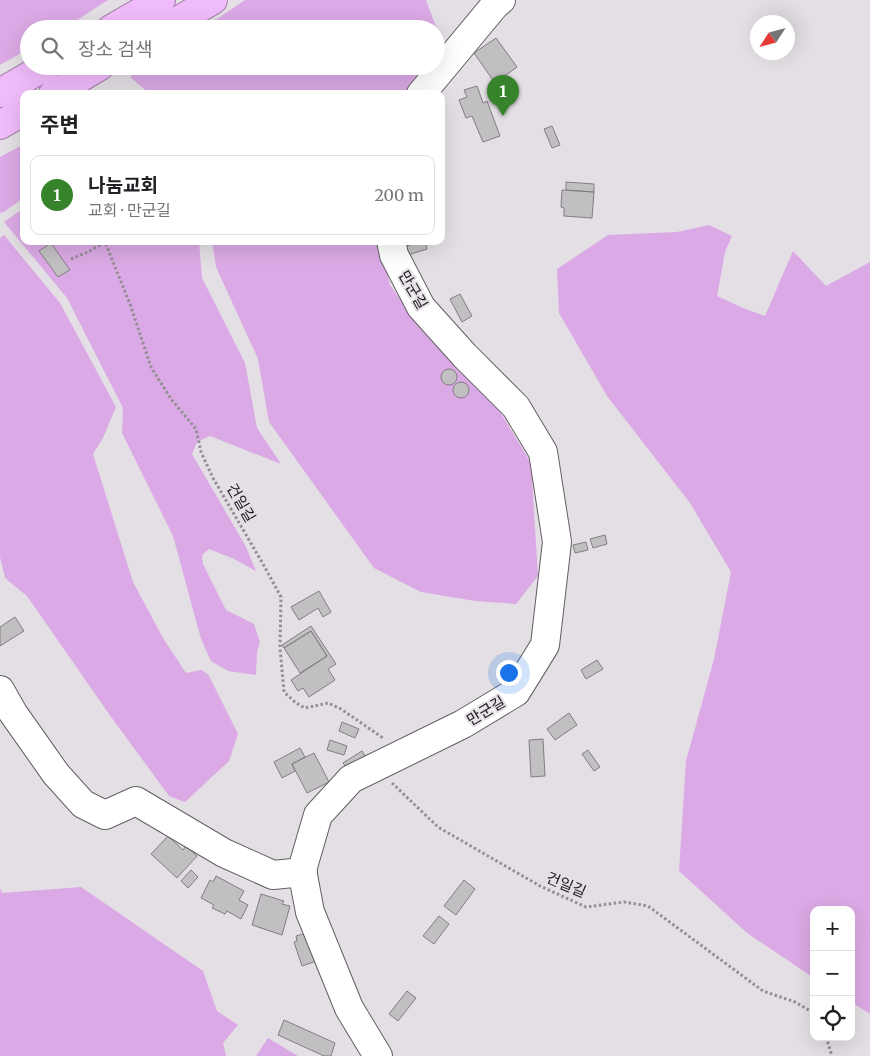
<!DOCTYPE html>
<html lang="ko">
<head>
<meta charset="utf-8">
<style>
  body { margin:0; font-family:Merriweather,"Noto Sans KR",serif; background:#f6f6f6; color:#202124 }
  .controls { position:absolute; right:15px; bottom:15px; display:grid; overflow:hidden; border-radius:10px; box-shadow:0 5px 20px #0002 }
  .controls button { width:45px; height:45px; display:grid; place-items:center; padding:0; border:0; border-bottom:1px solid #e0e0e0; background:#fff; color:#202124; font:25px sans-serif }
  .compass { position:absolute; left:750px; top:15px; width:45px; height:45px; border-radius:50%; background:#fff; box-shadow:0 5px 20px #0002; rotate:234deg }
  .you { position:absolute; left:508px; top:672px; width:18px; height:18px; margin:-12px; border:4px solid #fff; border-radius:50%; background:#1a73e8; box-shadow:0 0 0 8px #1a73e833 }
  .badge { display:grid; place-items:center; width:32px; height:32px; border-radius:50%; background:#37832b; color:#fff; font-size:16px; font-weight:700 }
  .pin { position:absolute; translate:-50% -41px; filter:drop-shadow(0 1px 2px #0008) }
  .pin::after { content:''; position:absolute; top:26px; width:18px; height:15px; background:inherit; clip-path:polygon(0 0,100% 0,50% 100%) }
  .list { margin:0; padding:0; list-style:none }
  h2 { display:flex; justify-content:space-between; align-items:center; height:65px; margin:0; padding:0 20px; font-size:21px }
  h2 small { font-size:16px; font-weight:400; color:#757577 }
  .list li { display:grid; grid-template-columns:32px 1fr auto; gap:15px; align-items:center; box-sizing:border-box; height:80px; margin:0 10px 10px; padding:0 10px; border:1px solid #e0e0e0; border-radius:10px }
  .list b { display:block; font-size:19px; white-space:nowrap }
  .list p { margin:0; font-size:16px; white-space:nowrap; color:#757577 }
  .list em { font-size:16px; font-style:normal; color:#757577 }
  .icon { flex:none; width:28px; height:28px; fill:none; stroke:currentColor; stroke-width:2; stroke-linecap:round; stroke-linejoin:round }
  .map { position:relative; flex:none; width:870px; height:1056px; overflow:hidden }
  .search { position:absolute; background:#fff; box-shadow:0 5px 20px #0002; left:20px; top:20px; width:425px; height:55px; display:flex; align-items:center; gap:12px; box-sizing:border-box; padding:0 18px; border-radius:28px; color:#757577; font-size:19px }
  .panel { position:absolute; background:#fff; box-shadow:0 5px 20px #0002; left:20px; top:90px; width:425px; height:155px; border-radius:10px }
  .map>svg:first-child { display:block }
</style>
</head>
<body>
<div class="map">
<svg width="870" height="1056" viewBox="0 0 870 1056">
  <rect width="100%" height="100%" fill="#e3dfe4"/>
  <!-- green -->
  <path fill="#dba9e5" d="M 0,0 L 108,0 L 63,29 L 29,29 L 29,49 L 0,65 Z
    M 245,0 L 426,0 L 443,45 L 436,54 L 436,29 L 202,29 Z
    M 146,66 L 426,66 L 405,94 L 150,94 L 130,77 Z
    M 24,144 L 24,198 L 2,213 L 0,212 L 0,157 Z
    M 24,208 L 24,241 L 199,241 L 202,278 L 245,363 L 257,428 L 281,464 L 210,436 L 197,442 L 192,454 L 245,545 L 256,571 L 234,559 L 209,549 L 202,555 L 203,564 L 226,610 L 254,624 L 260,642 L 257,652 L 256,675 L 228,671 L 211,661 L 201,639 L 173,536 L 122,433 L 123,408 L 67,298 L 4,222 Z
    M 709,225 L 732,236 L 725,252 L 717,296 L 743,308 L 765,316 L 793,251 L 826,286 L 870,262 L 870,1014 L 851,1002 L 851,910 L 814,910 L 814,978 L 747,933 L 679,871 L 686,761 L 714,659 L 731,572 L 690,503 L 607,396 L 559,313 L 557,269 L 608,235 L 677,232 Z
    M 4,235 L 60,303 L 116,407 L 103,438 L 93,454 L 133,582 L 163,638 L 186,673 L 201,670 L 208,674 L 238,734 L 229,761 L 185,802 L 169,796 L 109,714 L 27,596 L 5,578 L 0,557 L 0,238 Z
    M 212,241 L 379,241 L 390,285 L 424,333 L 499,410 L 531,463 L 538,576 L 516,604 L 475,601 L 421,592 L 374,568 L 269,422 L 258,359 L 216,267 Z
    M 81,887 L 203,971 L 217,1011 L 238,1025 L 223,1043 L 226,1056 L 0,1056 L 0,888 L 2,893 Z
    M 268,1038 L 298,1056 L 256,1056 Z"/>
  <!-- building -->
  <path fill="#c2bfc3" stroke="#817e82" d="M 496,38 L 517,67 L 495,83 L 474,53 Z
    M 477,86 L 483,103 L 487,101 L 500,136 L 483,142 L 472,116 L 466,118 L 459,100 L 467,97 L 464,90 Z
    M 552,126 L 560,145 L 552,148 L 544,129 Z
    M 566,182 L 594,184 L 594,192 L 566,190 Z
    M 562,190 L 594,192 L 592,218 L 564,216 L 564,208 L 561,207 Z
    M 425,241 L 427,249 L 408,255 L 406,246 Z
    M 51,243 L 70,270 L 58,277 L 39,251 Z
    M 460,294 L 472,316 L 462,322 L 450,299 Z
    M441 377a8 8 0 1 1 16 0a8 8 0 1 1-16 0Z
    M453 390a8 8 0 1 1 16 0a8 8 0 1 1-16 0Z
    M 605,535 L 607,544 L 593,548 L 590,539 Z
    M 586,542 L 588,550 L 575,553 L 573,545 Z
    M 319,591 L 331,612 L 323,617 L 318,608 L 299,620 L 291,607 Z
    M 15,617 L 24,631 L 0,646 L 0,627 Z
    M 311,626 L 336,664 L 328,669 L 335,680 L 309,697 L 303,688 L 298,691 L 291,680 L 327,656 L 311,631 L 284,648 L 282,645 Z
    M 311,631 L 327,656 L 300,673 L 284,648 Z
    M 597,660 L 603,669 L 586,679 L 581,670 Z
    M 569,713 L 577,725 L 555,740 L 547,729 Z
    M 342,722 L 359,729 L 355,738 L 339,731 Z
    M 543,739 L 545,776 L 531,777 L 529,740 Z
    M 330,740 L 347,746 L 344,755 L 327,750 Z
    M 300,748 L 305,757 L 292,764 L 295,771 L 282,778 L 274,762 Z
    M 588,750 L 600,767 L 594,771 L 582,754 Z
    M 362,751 L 368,760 L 349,772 L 343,763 Z
    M 314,753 L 329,782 L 307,793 L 292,764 Z
    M 168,836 L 183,850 L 186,846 L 197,856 L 177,878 L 151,854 Z
    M 191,870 L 198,877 L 188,888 L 181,881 Z
    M 216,876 L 244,891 L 239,900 L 248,905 L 241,919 L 227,911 L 225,914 L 212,908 L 214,905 L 201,898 L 210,880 L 213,882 Z
    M 464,880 L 475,889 L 456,915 L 444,906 Z
    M 261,894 L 284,901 L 282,904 L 290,906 L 282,935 L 252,925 Z
    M 439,916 L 449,924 L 434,944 L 423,936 Z
    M 313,931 L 322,959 L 302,966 L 294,942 L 297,941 L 296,936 Z
    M 407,991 L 416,998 L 398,1021 L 389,1014 Z
    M 284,1020 L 335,1043 L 331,1056 L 324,1056 L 278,1035 Z"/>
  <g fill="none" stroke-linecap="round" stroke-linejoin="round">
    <!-- minor casing -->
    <g stroke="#625f63" stroke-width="30">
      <path id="minor" d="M 421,94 L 495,5 L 501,0
        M 0,690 L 13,713 L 56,774 L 83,804 L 105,815 L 136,801 L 224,853 L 273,875 L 303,872
        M 378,1056 L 349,1008 L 310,912 L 302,870 L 318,815 L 351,779 L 463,724 L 516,692 L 545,645 L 557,542 L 543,452 L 516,407 L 465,356 L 421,307 L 394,255 L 391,241"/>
    </g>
    <!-- highway casing -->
    <g stroke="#a481ab" stroke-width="30">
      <path id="highway" d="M 111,29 L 161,0
        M 164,29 L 213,0
        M 0,93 L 46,66
        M 53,94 L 100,66
        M 0,125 L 24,111"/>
    </g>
    <!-- path -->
    <path stroke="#928e92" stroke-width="3" stroke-dasharray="2.5 2.5" stroke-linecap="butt" d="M 71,259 L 88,252 L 105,242 L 130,304 L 151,367 L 171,399 L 196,429 L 201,452 L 213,478 L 263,564 L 281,597 L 280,648 L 284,692 L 296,703 L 305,708 L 328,703 L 341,709 L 383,738
      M 392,783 L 438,827 L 540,886 L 586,907 L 624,902 L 648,906 L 763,991 L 795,1002 L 814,1013
      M 826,1037 L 832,1056"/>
    <!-- minor -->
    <use href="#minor" stroke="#fff" stroke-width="28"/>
    <!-- highway -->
    <use href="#highway" stroke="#f0bbfa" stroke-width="28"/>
  </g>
  <g text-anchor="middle" stroke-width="4" stroke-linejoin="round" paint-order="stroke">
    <!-- street labels -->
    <g font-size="15" fill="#181618" stroke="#e3dfe4">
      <text transform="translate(413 290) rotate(60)" y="5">만군길</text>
      <text transform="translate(241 503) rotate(60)" y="5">건일길</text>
      <text transform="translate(486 711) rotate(-31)" y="5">만군길</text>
      <text transform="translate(566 885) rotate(23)" y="5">건일길</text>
    </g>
  </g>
</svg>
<div class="controls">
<button>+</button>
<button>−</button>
<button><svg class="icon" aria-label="locate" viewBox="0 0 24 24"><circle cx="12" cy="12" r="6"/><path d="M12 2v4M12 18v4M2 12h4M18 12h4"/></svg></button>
</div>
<svg class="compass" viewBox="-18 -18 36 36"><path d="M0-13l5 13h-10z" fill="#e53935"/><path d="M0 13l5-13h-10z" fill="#757577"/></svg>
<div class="you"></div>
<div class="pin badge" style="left:503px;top:116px">1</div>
<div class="search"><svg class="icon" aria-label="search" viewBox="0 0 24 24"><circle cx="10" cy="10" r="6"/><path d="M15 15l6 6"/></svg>장소 검색</div>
<section class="panel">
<h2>주변<small></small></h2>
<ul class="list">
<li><span class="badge">1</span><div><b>나눔교회</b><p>교회 · 만군길</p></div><em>200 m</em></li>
</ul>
</section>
</div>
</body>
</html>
